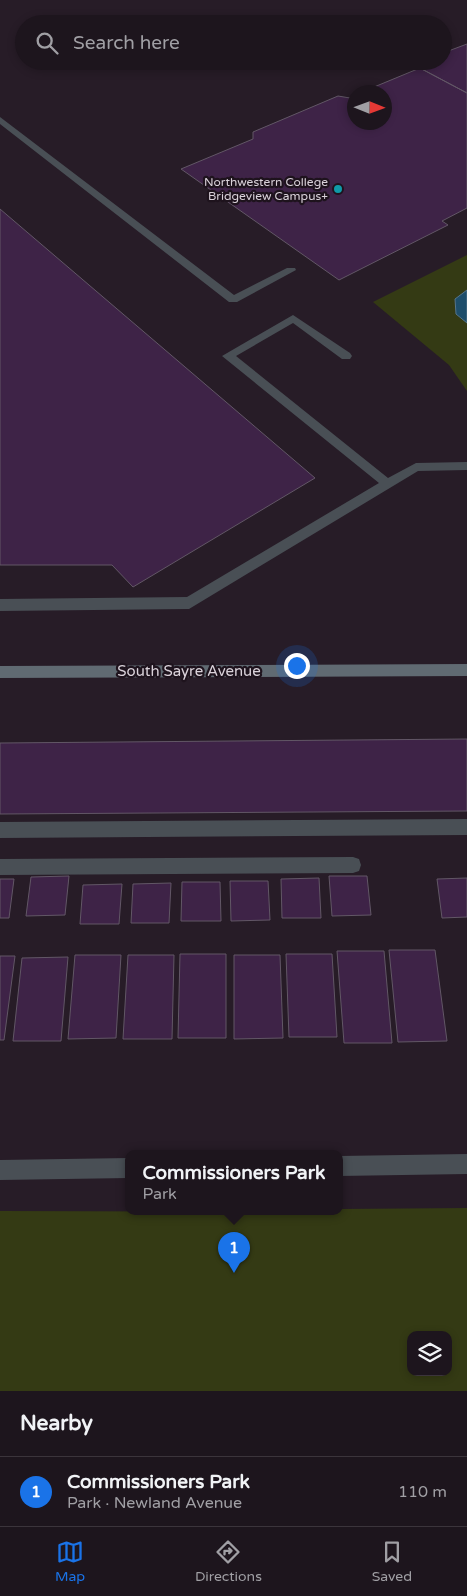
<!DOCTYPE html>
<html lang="en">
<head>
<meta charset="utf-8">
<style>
  body { margin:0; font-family:"Varela Round",sans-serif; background:#251e26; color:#f1f3f6 }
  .controls { position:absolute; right:15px; bottom:15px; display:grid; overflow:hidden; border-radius:10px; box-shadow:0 2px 8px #0003 }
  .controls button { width:45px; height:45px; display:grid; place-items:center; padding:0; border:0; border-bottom:1px solid #3b343b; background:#1d151d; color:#f1f3f6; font:25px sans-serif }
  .compass { position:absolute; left:347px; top:85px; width:45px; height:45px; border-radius:50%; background:#1d151d; box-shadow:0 2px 8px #0003; rotate:91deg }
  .you { position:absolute; left:296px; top:665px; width:18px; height:18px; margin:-12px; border:4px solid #fff; border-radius:50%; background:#1a73e8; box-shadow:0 0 0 8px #1a73e833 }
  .badge { display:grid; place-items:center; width:32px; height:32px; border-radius:50%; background:#1a73e8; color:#fff; font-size:16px; font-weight:700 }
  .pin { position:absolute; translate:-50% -41px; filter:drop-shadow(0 1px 2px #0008) }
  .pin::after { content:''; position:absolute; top:26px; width:18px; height:15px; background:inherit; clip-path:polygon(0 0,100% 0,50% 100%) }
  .popup { position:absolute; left:125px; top:1150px; width:218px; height:65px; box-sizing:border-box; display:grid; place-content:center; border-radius:10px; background:#1d151d; filter:drop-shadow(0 1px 4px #0005); font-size:16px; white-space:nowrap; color:#a09fa4 }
  .popup b { font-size:19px; color:#f1f3f6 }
  .popup::after { content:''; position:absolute; left:50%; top:100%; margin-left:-10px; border:10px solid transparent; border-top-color:#1d151d }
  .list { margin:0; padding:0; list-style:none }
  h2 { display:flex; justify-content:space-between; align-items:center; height:65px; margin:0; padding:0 20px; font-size:21px }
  h2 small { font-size:16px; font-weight:400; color:#a09fa4 }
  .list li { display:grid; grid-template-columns:32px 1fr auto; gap:15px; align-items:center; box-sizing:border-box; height:70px; padding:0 20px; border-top:1px solid #3b343b }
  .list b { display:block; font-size:19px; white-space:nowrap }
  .list p { margin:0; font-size:16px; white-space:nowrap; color:#a09fa4 }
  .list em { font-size:16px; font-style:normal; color:#a09fa4 }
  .icon { flex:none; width:28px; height:28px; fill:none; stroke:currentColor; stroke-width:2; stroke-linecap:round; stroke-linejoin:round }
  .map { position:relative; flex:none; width:467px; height:1391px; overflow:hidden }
  .search { position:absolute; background:#1d151d; box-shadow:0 2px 8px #0003; left:15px; right:15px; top:15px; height:55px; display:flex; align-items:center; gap:12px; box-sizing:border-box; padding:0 18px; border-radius:28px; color:#a09fa4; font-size:19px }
  .sheet { height:135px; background:#1d151d }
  nav { display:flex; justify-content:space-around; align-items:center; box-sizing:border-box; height:70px; border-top:1px solid #3b343b; background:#1d151d; font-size:14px; color:#a09fa4 }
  nav a { display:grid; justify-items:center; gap:2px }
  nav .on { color:#1a73e8 }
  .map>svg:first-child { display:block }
</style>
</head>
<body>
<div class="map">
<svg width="467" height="1391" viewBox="0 0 467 1391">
  <rect width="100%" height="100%" fill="#271c27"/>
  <!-- green -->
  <path fill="#343a14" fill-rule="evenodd" d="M 467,255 L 467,290 L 455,299 L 456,314 L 467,323 L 467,391 L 449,365 L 373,302 Z
    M 467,1208 L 467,1391 L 0,1391 L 0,1211 L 339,1212 L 339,1209 ZM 411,1335 L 448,1335 L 448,1372 L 411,1372 Z"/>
  <!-- water -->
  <path fill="#1e4e6b" stroke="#56768c" d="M 467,290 L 467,323 L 456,314 L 455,299 Z"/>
  <!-- building -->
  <path fill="#3e2347" stroke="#625766" d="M 467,44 L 467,93 L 414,65 L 424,61 L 443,61 L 443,53 Z
    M 420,68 L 467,93 L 467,208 L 442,221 L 448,225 L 339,280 L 181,169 L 253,139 L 253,132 L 338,96 L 350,98 L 354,96 L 354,122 L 384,122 L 384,92 L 362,92 Z
    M 0,209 L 315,478 L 133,587 L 112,565 L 0,565 Z
    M 467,739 L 467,811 L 0,814 L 0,743 Z
    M 69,876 L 65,915 L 26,916 L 31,877 Z
    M 329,876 L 367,876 L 371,915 L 332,916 Z
    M 319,878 L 321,918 L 282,918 L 281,879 Z
    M 467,878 L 467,917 L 442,918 L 437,879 Z
    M 0,879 L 14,879 L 9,918 L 0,918 Z
    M 230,881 L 268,881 L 270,920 L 231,921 Z
    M 182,882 L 220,882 L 221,921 L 181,921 Z
    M 171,883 L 169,923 L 131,923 L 133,884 Z
    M 122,884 L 119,924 L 80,924 L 83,885 Z
    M 389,950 L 435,950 L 447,1041 L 398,1042 Z
    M 337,951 L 384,951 L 392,1043 L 344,1043 Z
    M 180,954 L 226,954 L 226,1038 L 178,1038 Z
    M 286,954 L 332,954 L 337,1037 L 289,1037 Z
    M 75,955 L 121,955 L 116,1038 L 68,1039 Z
    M 128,955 L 174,955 L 172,1039 L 123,1039 Z
    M 234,955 L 280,955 L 283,1038 L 234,1039 Z
    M 0,956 L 15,956 L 4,1040 L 0,1040 Z
    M 68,957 L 61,1041 L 13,1041 L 22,958 Z"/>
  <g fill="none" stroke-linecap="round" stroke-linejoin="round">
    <!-- lane -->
    <path fill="#494f55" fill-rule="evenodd" d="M 0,117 L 234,295 L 287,268 L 295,268 L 296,270 L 237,302 L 229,302 L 0,124 Z
      M 293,315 L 350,353 L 352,356 L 350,359 L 342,359 L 293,323 L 236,356 L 388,478 L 416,463 L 467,462 L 467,470 L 418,471 L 189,609 L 0,611 L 0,599 L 187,597 L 379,483 L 222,356 Z
      M 467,819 L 467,835 L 0,838 L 0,822 Z
      M 353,857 L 359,859 L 361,865 L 359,871 L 353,873 L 0,875 L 0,859 Z"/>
    <!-- street -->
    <path fill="#494f55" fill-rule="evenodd" d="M 467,1154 L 467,1174 L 339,1176 L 339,1156 Z
      M 129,1158 L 129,1178 L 0,1180 L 0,1160 Z"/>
    <!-- secondary -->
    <path fill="#606a72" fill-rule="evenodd" d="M 467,664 L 467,676 L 0,678 L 0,666 Z"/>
  </g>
  <!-- markers -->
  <circle fill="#0f9aa8" stroke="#1e131d" stroke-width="2" cx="338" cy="189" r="5"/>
  <g text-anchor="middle" stroke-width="4.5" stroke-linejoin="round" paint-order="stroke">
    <!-- far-poi labels -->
    <g font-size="12" fill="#dad2da" stroke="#1e131d" text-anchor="end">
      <text x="328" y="186">Northwestern College<tspan x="328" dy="14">Bridgeview Campus+</tspan></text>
    </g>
    <!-- street labels -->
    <g font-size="15" fill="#dad2da" stroke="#1e131d">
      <text x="189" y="676">South Sayre Avenue</text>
    </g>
  </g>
</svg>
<div class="controls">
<button><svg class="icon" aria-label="layers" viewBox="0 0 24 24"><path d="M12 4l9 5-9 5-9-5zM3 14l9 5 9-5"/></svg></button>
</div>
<svg class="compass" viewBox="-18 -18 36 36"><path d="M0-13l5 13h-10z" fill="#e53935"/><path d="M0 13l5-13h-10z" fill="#a09fa4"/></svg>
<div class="you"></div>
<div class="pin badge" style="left:234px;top:1273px">1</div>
<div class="popup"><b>Commissioners Park</b>Park</div>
<div class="search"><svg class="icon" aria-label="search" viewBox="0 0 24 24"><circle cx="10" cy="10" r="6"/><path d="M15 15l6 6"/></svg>Search here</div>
</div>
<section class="sheet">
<h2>Nearby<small></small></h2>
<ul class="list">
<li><span class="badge">1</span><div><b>Commissioners Park</b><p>Park · Newland Avenue</p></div><em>110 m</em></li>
</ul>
</section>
<nav>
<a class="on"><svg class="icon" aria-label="map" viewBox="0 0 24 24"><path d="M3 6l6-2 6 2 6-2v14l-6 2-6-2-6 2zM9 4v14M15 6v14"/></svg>Map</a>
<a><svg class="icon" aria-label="directions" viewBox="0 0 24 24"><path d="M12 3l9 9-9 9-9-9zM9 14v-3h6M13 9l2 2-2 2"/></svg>Directions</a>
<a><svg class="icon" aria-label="saved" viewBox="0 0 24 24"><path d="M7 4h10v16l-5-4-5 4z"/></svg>Saved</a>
</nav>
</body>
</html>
